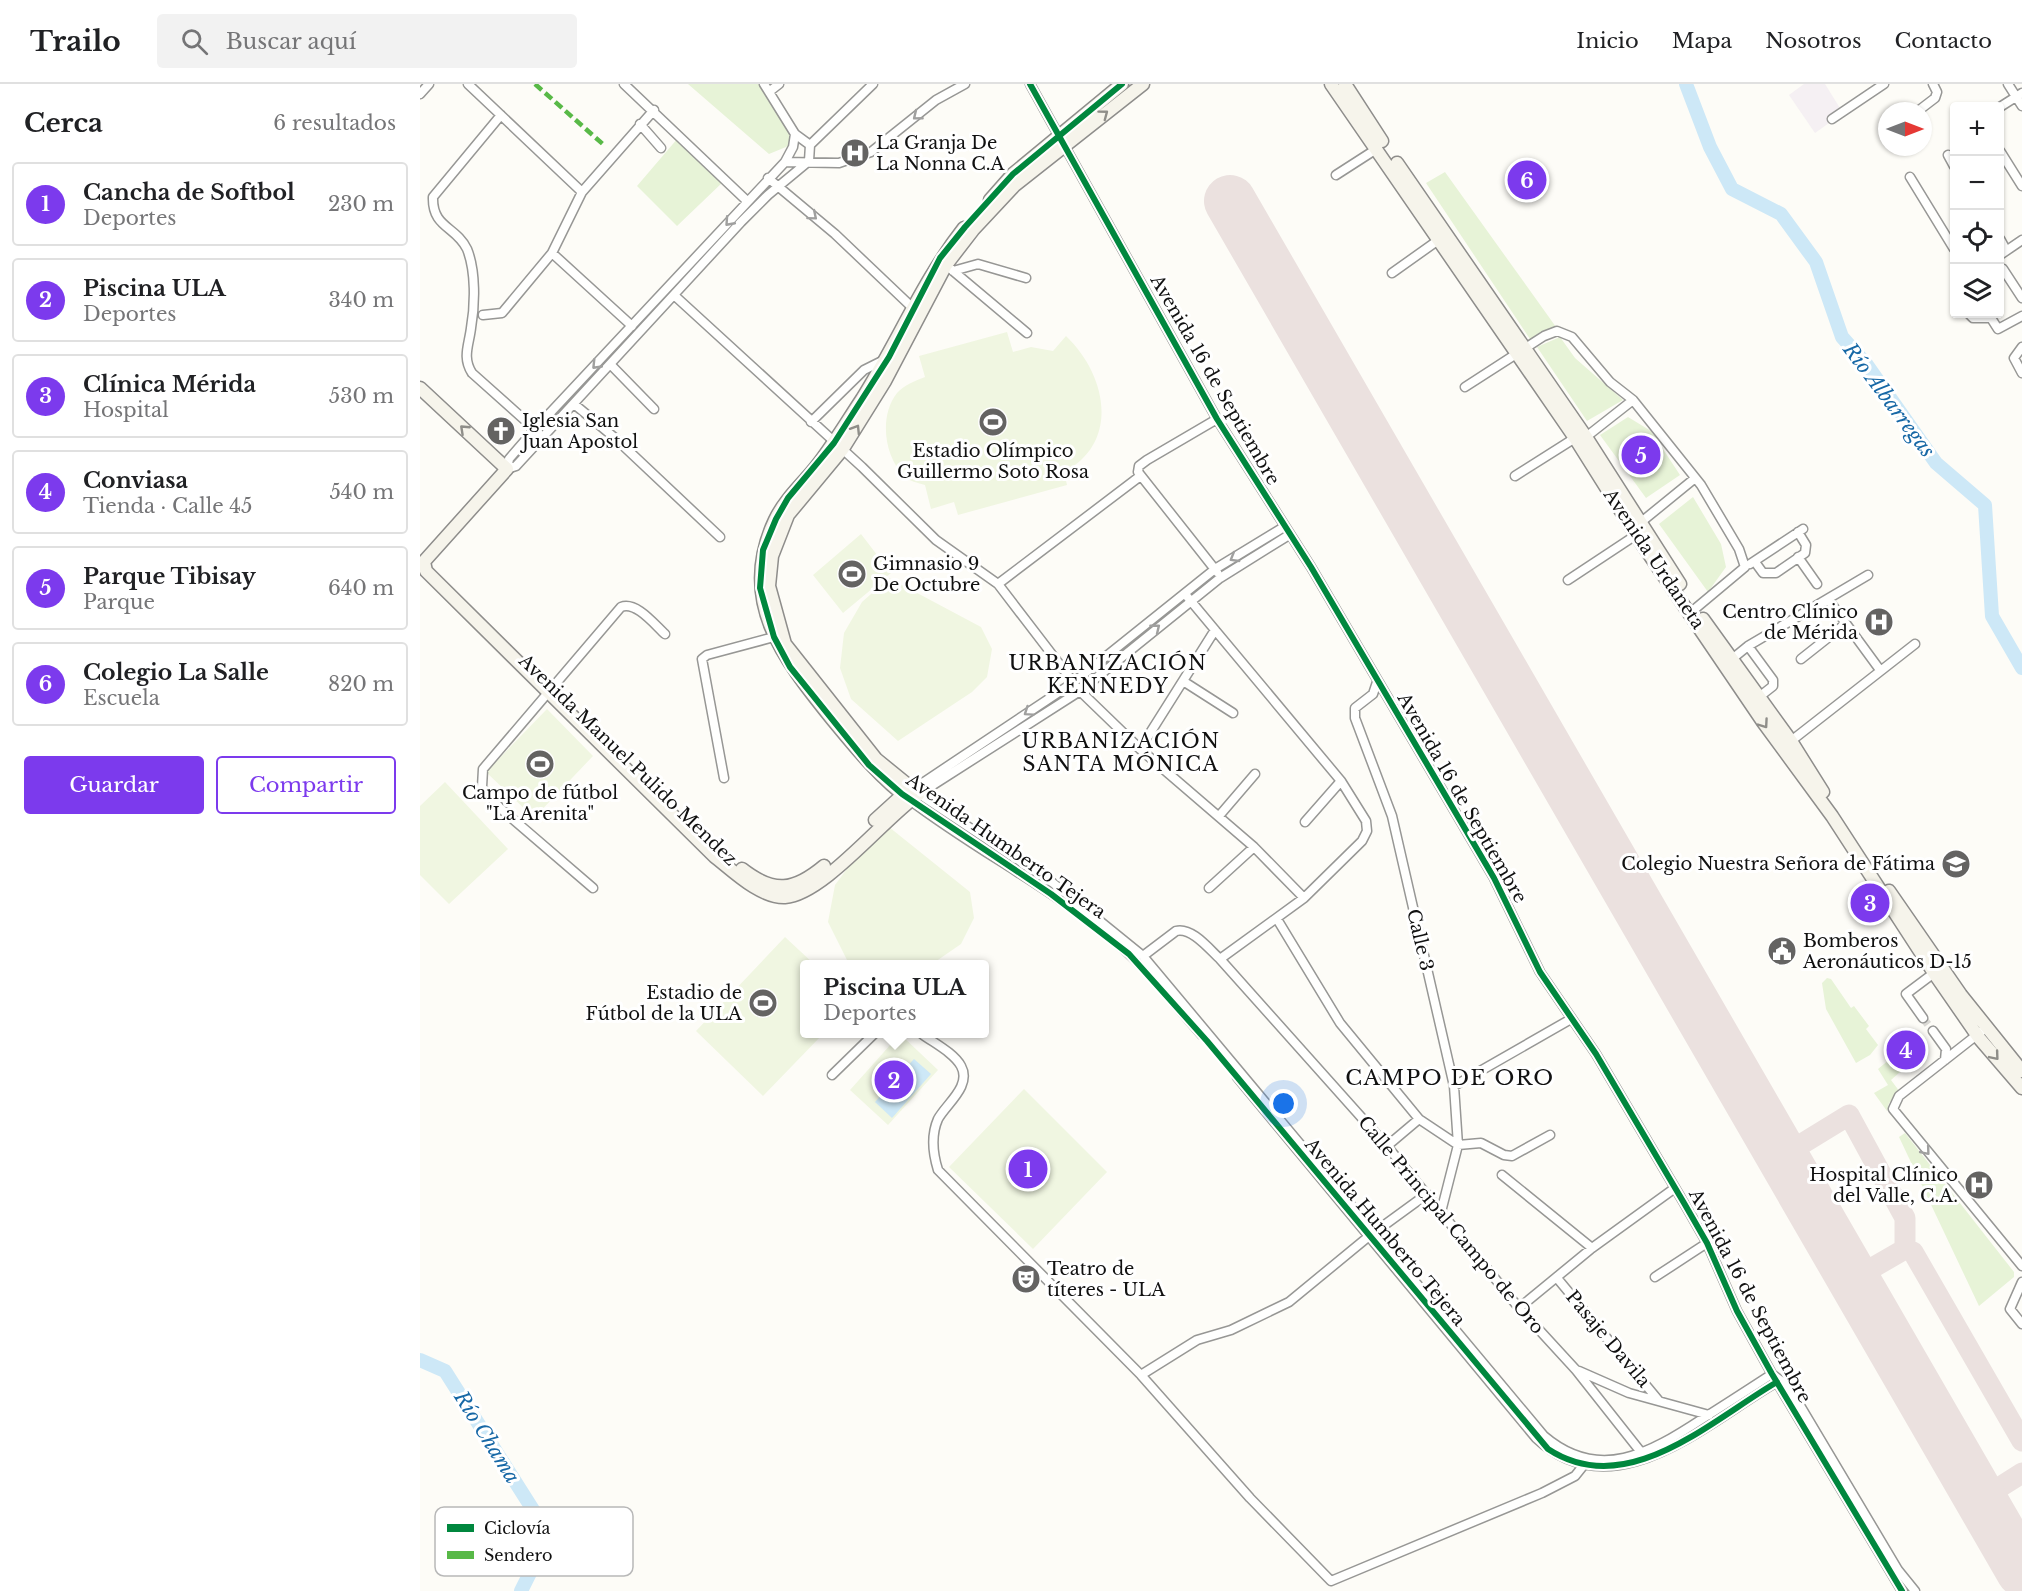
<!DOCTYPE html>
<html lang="es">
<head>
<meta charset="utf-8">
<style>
  body { margin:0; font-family:"Libre Baskerville",serif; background:#f2f2f2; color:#202124 }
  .controls { position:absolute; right:18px; top:18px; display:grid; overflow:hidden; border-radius:6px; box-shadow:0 2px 4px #0004 }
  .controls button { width:54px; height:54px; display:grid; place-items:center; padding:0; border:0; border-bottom:2px solid #e0e0e0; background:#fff; color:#202124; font:30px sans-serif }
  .compass { position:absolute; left:1458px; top:18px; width:54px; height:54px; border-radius:50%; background:#fff; box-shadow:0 2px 4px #0004; rotate:90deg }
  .you { position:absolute; left:864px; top:1020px; width:21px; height:21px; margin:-15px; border:4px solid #fff; border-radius:50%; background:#1a73e8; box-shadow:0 0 0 9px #1a73e833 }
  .badge { display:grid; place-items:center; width:39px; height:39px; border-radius:50%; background:#7c3aed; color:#fff; font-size:20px; font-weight:700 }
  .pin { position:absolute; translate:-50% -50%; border:3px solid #fff; box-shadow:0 2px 6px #0006 }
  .popup { position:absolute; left:380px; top:876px; width:189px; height:78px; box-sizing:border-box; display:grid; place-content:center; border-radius:6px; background:#fff; filter:drop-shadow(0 2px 4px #0005); font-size:20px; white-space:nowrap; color:#757577 }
  .popup b { font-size:22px; color:#202124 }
  .popup::after { content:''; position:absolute; left:50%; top:100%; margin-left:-12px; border:12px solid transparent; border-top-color:#fff }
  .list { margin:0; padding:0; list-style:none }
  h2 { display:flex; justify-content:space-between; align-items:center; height:78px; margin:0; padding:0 24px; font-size:26px }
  h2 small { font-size:20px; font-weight:400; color:#757577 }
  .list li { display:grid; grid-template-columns:39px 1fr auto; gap:18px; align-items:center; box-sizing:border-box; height:84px; margin:0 12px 12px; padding:0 12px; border:2px solid #e0e0e0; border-radius:6px }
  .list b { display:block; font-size:22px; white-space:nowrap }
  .list p { margin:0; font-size:20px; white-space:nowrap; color:#757577 }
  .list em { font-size:20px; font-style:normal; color:#757577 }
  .actions { display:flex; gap:12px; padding:18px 24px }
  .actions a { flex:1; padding:14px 0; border:2px solid #7c3aed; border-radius:6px; text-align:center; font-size:21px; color:#7c3aed }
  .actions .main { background:#7c3aed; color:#fff }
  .icon { flex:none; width:33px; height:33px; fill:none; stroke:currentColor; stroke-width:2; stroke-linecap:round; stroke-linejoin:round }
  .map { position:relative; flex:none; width:1602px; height:1507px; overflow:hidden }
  header { display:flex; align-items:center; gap:36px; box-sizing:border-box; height:84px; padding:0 30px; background:#fff; border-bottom:2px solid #e0e0e0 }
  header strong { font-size:28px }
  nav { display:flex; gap:33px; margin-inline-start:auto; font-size:21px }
  .search { width:420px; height:54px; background:#f2f2f2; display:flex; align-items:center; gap:15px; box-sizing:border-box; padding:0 21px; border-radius:6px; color:#757577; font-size:22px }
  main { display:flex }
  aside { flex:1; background:#fff }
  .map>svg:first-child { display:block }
</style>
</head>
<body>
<header>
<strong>Trailo</strong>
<div class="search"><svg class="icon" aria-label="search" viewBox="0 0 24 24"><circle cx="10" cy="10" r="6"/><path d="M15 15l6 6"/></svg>Buscar aquí</div>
<nav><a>Inicio</a><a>Mapa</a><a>Nosotros</a><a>Contacto</a></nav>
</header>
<main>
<aside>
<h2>Cerca<small>6 resultados</small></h2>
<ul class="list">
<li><span class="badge">1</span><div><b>Cancha de Softbol</b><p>Deportes</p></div><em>230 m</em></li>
<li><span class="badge">2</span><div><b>Piscina ULA</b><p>Deportes</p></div><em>340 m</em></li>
<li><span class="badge">3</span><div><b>Clínica Mérida</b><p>Hospital</p></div><em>530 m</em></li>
<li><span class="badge">4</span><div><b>Conviasa</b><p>Tienda · Calle 45</p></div><em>540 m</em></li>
<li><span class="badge">5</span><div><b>Parque Tibisay</b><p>Parque</p></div><em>640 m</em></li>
<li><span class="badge">6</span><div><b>Colegio La Salle</b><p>Escuela</p></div><em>820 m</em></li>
</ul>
<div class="actions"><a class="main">Guardar</a><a>Compartir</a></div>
</aside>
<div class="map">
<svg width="1602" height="1507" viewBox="0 0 1602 1507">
  <rect width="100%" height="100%" fill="#fdfcf7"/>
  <!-- industrial -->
  <path fill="#f5f0f3" d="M 1384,0 L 1405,0 L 1423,29 L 1395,49 L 1369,11 Z"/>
  <!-- green -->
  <path fill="#e7f3d7" d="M 268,0 L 347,0 L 378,58 L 349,70 Z
    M 258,54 L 304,97 L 257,142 L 217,102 Z
    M 1025,88 L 1136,243 L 1110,255 L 1006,99 Z
    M 1140,253 L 1155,274 L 1203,316 L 1167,337 L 1117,263 Z
    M 1208,333 L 1231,347 L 1260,391 L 1226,414 L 1180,351 Z
    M 1273,413 L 1301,460 L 1306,483 L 1288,508 L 1239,440 Z
    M 1407,894 L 1411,895 L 1431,924 L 1434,922 L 1449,942 L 1446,945 L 1458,961 L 1450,971 L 1436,979 L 1406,925 L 1402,899 Z
    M 1470,975 L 1480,988 L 1471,996 L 1480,1008 L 1469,1019 L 1467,1027 L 1454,1009 L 1468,1001 L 1458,985 Z
    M 1485,1049 L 1594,1188 L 1594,1193 L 1559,1222 L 1479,1053 Z"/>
  <!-- pitch -->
  <path fill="#f0f6e1" d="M 587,248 L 593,268 L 611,263 L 633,267 L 646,252 C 686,290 701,358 644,388 L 647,401 L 538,431 L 534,418 L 511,425 L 505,401 C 498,399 489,397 484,392 C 464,372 459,332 477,309 C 484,301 495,297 505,293 L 499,272 Z
    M 441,450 L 471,489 L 423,529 L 393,491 Z
    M 469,494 L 561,543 L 572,565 L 567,593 L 552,608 L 478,657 L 431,615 L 420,584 L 424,549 L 442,518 Z
    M 127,625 L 173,672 L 114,734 L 66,688 Z
    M 25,698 L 88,765 L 29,820 L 0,791 L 0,722 Z
    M 469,743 L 550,808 L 554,834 L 541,860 L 512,880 L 429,880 L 408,838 L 415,801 L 439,769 Z
    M 365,853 L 394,880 L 384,880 L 384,950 L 403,950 L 343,1012 L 276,947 Z
    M 480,950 L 518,986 L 468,1041 L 430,1006 Z
    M 604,1005 L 687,1088 L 613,1165 L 529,1083 Z"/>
  <!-- water -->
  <path fill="#cde8f7" d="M 494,975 L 511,990 L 472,1034 L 455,1018 Z"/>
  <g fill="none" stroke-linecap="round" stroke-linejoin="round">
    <!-- river -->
    <path stroke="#cde8f7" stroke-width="14" d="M 1266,0 L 1290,63 L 1312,105 L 1361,130 L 1396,178 L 1422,253 L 1447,281 L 1516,379 L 1565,421 L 1572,532 L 1602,584
      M 0,1276 L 25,1287 L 129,1451 L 101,1507"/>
    <!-- taxiway -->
    <path stroke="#ebe1df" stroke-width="21" d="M 1362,1072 L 1429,1031 L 1485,1134 L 1485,1165
      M 1433,1195 L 1485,1165 L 1493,1168 L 1602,1357
      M 1561,1415 L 1602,1389"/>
    <!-- runway -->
    <path stroke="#ebe1df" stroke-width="52" d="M 810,117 L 1602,1487"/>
    <!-- street-tunnel -->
    <path stroke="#dad9d4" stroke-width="8" stroke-dasharray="8 4" stroke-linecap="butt" d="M 1503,934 L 1513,947"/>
    <!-- street casing -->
    <g stroke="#979795" stroke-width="11">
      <path id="street" d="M 48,0 L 162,108
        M 204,0 L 327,117
        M 610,0 L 797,335 L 891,483 L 1074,794 L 1120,888 L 1176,970 L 1264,1119 L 1287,1159 L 1317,1227 L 1352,1290 L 1482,1507
        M 1588,0 L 1602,22
        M 350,7 L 359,0
        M 0,10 L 9,0
        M 1580,23 L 1602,9
        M 1498,27 L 1515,14 L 1517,8 L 1513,0
        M 81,31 L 13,113 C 12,144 36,142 47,165 C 56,187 55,221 51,244 C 49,261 42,273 52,289 L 118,348
        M 1412,35 L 1464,0
        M 220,40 L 241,64
        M 390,61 L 453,0
        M 1580,67 L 1602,102
        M 1528,71 L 1534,82
        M 365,78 L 419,79 L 451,68 L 516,16 L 545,0
        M 916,91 L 958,64
        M 1490,93 L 1534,165
        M 348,94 L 415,150 L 497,228
        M 1580,155 L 1586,166
        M 132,169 L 212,242
        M 1580,171 L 1602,156
        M 526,181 L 607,249
        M 1583,185 L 1602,214
        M 533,187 L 558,180 L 606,194
        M 972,189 L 1017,157
        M 255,212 L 442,383 L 516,456 L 578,500 L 660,607 L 720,665 L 834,763 L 884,814
        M 1549,230 L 1553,234 L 1571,234 L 1578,245 L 1602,232
        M 63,231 L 82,229 L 132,169 L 162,108 L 234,26
        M 1602,263 L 1594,274 L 1602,289
        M 191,281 L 234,325
        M 1045,303 L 1124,252 L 1137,247 L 1152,253 L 1190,298 L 1213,316 L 1281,401 L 1319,465 L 1325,483 L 1276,524
        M 154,320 L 195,354 L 300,453
        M 391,338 L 444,286 L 466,275
        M 1166,353 L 1213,316
        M 87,385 L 96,382 L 321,138 L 348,111 L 389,77 L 390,61 L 375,50 L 344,0
        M 87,385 L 89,375 L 115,345 L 365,78 L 373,63 L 375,50
        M 1095,392 L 1155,354
        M 1220,439 L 1274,395
        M 869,451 L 800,494 L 660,607 L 499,710 L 633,799 L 723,872 L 1124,1352 C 1179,1399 1230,1369 1282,1335 C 1306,1320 1329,1305 1352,1290
        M 1378,473 L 1397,500
        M 1335,478 L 1343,489 L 1356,489 L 1385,469 L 1386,461 L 1378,448
        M 1330,480 L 1383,445
        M 797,488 L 718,388 L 719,382 L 727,376 L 797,335
        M 1148,496 L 1216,451
        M 578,500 L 719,393
        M 765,510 L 921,697 L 946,737 L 947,747 L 942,757 L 884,814 L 800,875
        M 1408,515 L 1460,586
        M 1328,562 L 1353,596 L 1353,602 L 1339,613
        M 1312,575 L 1328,562 L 1448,491
        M 1381,575 L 1424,541
        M 763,597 L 813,629
        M 957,598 L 953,610 L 935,624 L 935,634 L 972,732 L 1034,1002 L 1038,1061 L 1021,1128
        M 1371,657 L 1495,560
        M 720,665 L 795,546
        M 304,694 L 282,575 L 287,571 L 354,553
        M 491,704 L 504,698 L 654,598 L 795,485 L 864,443
        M 490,716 C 557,767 634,805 698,860 C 729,886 755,921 782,951
        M 799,732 L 835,690
        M 885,738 L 921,697
        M 173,804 L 80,724 L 62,703 L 63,685 L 201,523 C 216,517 234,540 245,550
        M 789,804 L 834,763
        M 857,835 L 920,939 L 999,1035 L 1038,1061 L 1061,1059 L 1084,1071 L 1092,1072 L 1130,1051
        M 723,872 L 756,847 C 772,843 789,865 800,875 L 967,1062 L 1099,1224 L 1156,1286 L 1224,1372
        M 1503,934 L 1486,910 L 1514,889
        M 1567,943 L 1479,1012 L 1473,1025 L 1602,1182
        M 1513,947 L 1526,965 L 1525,976
        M 502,950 C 514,959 534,969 541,982 C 552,1002 526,1020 518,1035 C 511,1051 513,1070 518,1086 L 721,1291 L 830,1414 L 911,1497 L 1122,1409 L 1155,1392 L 1163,1382
        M 412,991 L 454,950
        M 817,993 L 1116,1354 C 1194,1428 1287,1338 1357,1298
        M 1034,1002 L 1151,935
        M 967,1062 L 999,1035
        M 1082,1091 L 1172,1164
        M 1235,1193 L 1287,1159
        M 1137,1194 L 1239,1317
        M 1602,1198 L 1590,1225 L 1602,1240
        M 1099,1224 L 1172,1164 L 1255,1104
        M 1159,1287 L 1209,1309 L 1289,1331
        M 1352,1290 L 1369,1303 L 1478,1486 L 1495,1507
        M 721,1291 L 777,1256 L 811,1246 L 869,1218 L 948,1153 L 1007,1110"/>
    </g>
    <!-- secondary casing -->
    <g stroke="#8e8d8b" stroke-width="15">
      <path id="secondary" d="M 911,0 L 1155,354 L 1216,451 L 1343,638 L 1412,732 L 1514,889 L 1559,954 L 1602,1004
        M 925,0 L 962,57
        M 977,79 L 1166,353 L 1260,500
        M 570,116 L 593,90 L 702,0
        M 0,304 L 87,385 L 0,482
        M 4,478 L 6,487 L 294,772 C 312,786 340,814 365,813 C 404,810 464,734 499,710 L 456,675 L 365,560 L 349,502 L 352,472 L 368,431 L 422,366 L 465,297 L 526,181 L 553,146 L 595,101 L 723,0
        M 1283,535 L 1371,657 L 1403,708
        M 490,716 C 459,693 436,664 412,635 C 363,574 317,516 355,436 C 366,413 385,398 399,379 C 415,358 428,336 442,315 C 478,258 503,196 544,144
        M 455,736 L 488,706
        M 322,785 C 354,810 374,807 404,782
        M 1469,807 L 1541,911 L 1602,987"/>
    </g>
    <!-- street -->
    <use href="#street" stroke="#fffffe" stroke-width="8"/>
    <!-- secondary -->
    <use href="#secondary" stroke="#f6f4eb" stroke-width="12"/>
    <!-- quiet -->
    <path stroke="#58b947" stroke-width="4.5" stroke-dasharray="9 4.5" stroke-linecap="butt" d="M 115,0 L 185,62"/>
    <!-- cycleway casing -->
    <g stroke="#fff" stroke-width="10">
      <path id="cycleway" d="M 610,0 L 797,335 L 891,483 L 1074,794 L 1120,888 L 1176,970 L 1264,1119 L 1287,1159 L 1317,1227 L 1352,1290 L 1482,1507
        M 702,0 L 593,90 L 545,143 L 520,174 L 469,273 L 414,359 L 368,414 L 356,435 L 343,466 L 340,504 L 354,553 L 370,583 L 449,681 L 482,710 L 631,810 L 709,870 L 787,957 L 1128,1365 C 1207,1417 1290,1337 1357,1298"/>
    </g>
    <!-- cycleway -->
    <use href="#cycleway" stroke="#00873e" stroke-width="6"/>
  </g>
  <!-- one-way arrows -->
  <defs><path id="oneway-chevron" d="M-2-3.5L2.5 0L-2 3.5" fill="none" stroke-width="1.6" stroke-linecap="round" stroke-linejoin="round" transform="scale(1.5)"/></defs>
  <g stroke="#8f8e89">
    <use href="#oneway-chevron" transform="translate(684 30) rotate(-37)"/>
    <use href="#oneway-chevron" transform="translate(44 345) rotate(-137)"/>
    <use href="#oneway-chevron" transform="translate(436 345) rotate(-58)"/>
    <use href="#oneway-chevron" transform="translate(1344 640) rotate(55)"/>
    <use href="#oneway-chevron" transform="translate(1575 972) rotate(50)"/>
  </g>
  <g stroke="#a0a09f">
    <use href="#oneway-chevron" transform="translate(497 32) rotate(141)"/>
    <use href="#oneway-chevron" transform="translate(393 132) rotate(40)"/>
    <use href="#oneway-chevron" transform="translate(309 138) rotate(132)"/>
    <use href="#oneway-chevron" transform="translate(176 281) rotate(134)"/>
    <use href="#oneway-chevron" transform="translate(814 474) rotate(149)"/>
    <use href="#oneway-chevron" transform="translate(736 544) rotate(-39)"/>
    <use href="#oneway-chevron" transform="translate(608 628) rotate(146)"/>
    <use href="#oneway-chevron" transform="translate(1506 1067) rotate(50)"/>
  </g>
  <!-- icons -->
  <defs>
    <g id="hospital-disc" transform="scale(1.5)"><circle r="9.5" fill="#646362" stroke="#fff"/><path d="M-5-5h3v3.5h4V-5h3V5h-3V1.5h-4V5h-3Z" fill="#fff"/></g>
    <g id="stadium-disc" transform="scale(1.5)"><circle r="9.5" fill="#646362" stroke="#fff"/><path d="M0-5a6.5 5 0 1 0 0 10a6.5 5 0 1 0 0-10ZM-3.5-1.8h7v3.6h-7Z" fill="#fff"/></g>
    <g id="church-disc" transform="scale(1.5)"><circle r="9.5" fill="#646362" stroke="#fff"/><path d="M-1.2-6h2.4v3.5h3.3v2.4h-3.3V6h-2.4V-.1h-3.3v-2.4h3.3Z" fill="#fff"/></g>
    <g id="school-disc" transform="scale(1.5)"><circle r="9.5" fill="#646362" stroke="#fff"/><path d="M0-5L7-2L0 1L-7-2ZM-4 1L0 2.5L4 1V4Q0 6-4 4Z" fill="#fff"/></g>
    <g id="civic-disc" transform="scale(1.5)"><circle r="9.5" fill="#646362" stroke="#fff"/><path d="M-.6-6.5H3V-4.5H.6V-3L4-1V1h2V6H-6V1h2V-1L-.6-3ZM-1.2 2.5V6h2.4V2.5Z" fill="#fff"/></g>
    <g id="theatre-disc" transform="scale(1.5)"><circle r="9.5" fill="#646362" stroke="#fff"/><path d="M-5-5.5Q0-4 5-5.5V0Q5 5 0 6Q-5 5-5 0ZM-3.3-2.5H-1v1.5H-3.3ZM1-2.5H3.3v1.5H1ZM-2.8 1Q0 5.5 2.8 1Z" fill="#fff"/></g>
  </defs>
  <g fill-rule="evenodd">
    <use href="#hospital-disc" x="435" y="69"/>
    <use href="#stadium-disc" x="573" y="338"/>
    <use href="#church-disc" x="81" y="347"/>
    <use href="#stadium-disc" x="432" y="490"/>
    <use href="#hospital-disc" x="1459" y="538"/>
    <use href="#stadium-disc" x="120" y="680"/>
    <use href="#school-disc" x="1536" y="780"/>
    <use href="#civic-disc" x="1362" y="867"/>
    <use href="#stadium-disc" x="343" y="919"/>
    <use href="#hospital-disc" x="1559" y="1101"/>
    <use href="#theatre-disc" x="606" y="1195"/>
  </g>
  <g text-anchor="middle" stroke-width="6" stroke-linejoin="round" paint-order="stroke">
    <!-- poi labels -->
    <g font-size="18" fill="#111" stroke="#fff" text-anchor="start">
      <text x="456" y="65">La Granja De<tspan x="456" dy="21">La Nonna C.A</tspan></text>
      <text x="102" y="343">Iglesia San<tspan x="102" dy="21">Juan Apostol</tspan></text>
      <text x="573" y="373" text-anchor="middle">Estadio Olímpico<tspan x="573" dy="21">Guillermo Soto Rosa</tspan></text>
      <text x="453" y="486">Gimnasio 9<tspan x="453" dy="21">De Octubre</tspan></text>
      <text x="1438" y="534" text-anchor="end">Centro Clínico<tspan x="1438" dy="21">de Mérida</tspan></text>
      <text x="120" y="715" text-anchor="middle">Campo de fútbol<tspan x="120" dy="21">"La Arenita"</tspan></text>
      <text x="1515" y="786" text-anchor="end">Colegio Nuestra Señora de Fátima</text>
      <text x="1383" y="863">Bomberos<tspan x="1383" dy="21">Aeronáuticos D-15</tspan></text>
      <text x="322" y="915" text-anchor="end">Estadio de<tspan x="322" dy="21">Fútbol de la ULA</tspan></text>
      <text x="1538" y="1097" text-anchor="end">Hospital Clínico<tspan x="1538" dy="21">del Valle, C.A.</tspan></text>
      <text x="627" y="1191">Teatro de<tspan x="627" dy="21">títeres - ULA</tspan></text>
    </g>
    <!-- street labels -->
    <g font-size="18" fill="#111" stroke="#fff">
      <text transform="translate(795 296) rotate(60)" y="6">Avenida 16 de Septiembre</text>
      <text transform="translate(1234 475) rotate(56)" y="6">Avenida Urdaneta</text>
      <text transform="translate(208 676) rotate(44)" y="6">Avenida Manuel Pulido Mendez</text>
      <text transform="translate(1042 714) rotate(60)" y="6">Avenida 16 de Septiembre</text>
      <text transform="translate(586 762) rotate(35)" y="6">Avenida Humberto Tejera</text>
      <text transform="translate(1000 856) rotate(77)" y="6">Calle 3</text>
      <text transform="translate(1031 1141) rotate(50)" y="6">Calle Principal Campo de Oro</text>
      <text transform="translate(965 1148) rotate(50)" y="6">Avenida Humberto Tejera</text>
      <text transform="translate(1330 1212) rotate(62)" y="6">Avenida 16 de Septiembre</text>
      <text transform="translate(1188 1255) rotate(50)" y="6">Pasaje Davila</text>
    </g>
    <!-- water labels -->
    <g font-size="20" font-style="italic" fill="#1768a6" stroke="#fff">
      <text transform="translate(1469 316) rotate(53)" y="7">Río Albarregas</text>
      <text transform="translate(67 1353) rotate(58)" y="7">Río Chama</text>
    </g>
    <!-- neighbourhood labels -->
    <g font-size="20" letter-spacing="1.5" fill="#111" stroke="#fff">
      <text x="688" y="586">URBANIZACIÓN<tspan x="688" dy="23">KENNEDY</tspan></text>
      <text x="701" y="664">URBANIZACIÓN<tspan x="701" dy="23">SANTA MÓNICA</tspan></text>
    </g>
    <!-- quarter labels -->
    <g font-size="21" letter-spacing="1.5" fill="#111" stroke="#fff">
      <text x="1030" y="1001">CAMPO DE ORO</text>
    </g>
  </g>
  <!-- legend -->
  <rect x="15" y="1423" width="198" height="69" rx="9" fill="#fff" stroke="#b8b8b8" stroke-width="1.5"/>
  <rect x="27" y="1440" width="27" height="8" fill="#00873e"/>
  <rect x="27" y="1467" width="27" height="8" fill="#58b947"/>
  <g font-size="16" fill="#111">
    <text x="64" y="1450">Ciclovía</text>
    <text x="64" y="1477">Sendero</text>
  </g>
</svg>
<div class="controls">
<button>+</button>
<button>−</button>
<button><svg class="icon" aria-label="locate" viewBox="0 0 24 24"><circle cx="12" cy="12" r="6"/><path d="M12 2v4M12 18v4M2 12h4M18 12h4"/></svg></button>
<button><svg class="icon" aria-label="layers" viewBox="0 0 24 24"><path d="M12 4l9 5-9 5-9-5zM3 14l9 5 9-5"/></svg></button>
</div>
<svg class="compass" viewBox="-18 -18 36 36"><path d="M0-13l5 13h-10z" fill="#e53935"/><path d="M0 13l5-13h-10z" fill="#757577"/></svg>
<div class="you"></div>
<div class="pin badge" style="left:608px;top:1085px">1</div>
<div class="pin badge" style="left:474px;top:996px">2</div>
<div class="popup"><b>Piscina ULA</b>Deportes</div>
<div class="pin badge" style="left:1450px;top:819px">3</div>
<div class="pin badge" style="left:1486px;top:966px">4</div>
<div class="pin badge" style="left:1221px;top:371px">5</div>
<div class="pin badge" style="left:1107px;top:96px">6</div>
</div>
</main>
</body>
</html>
